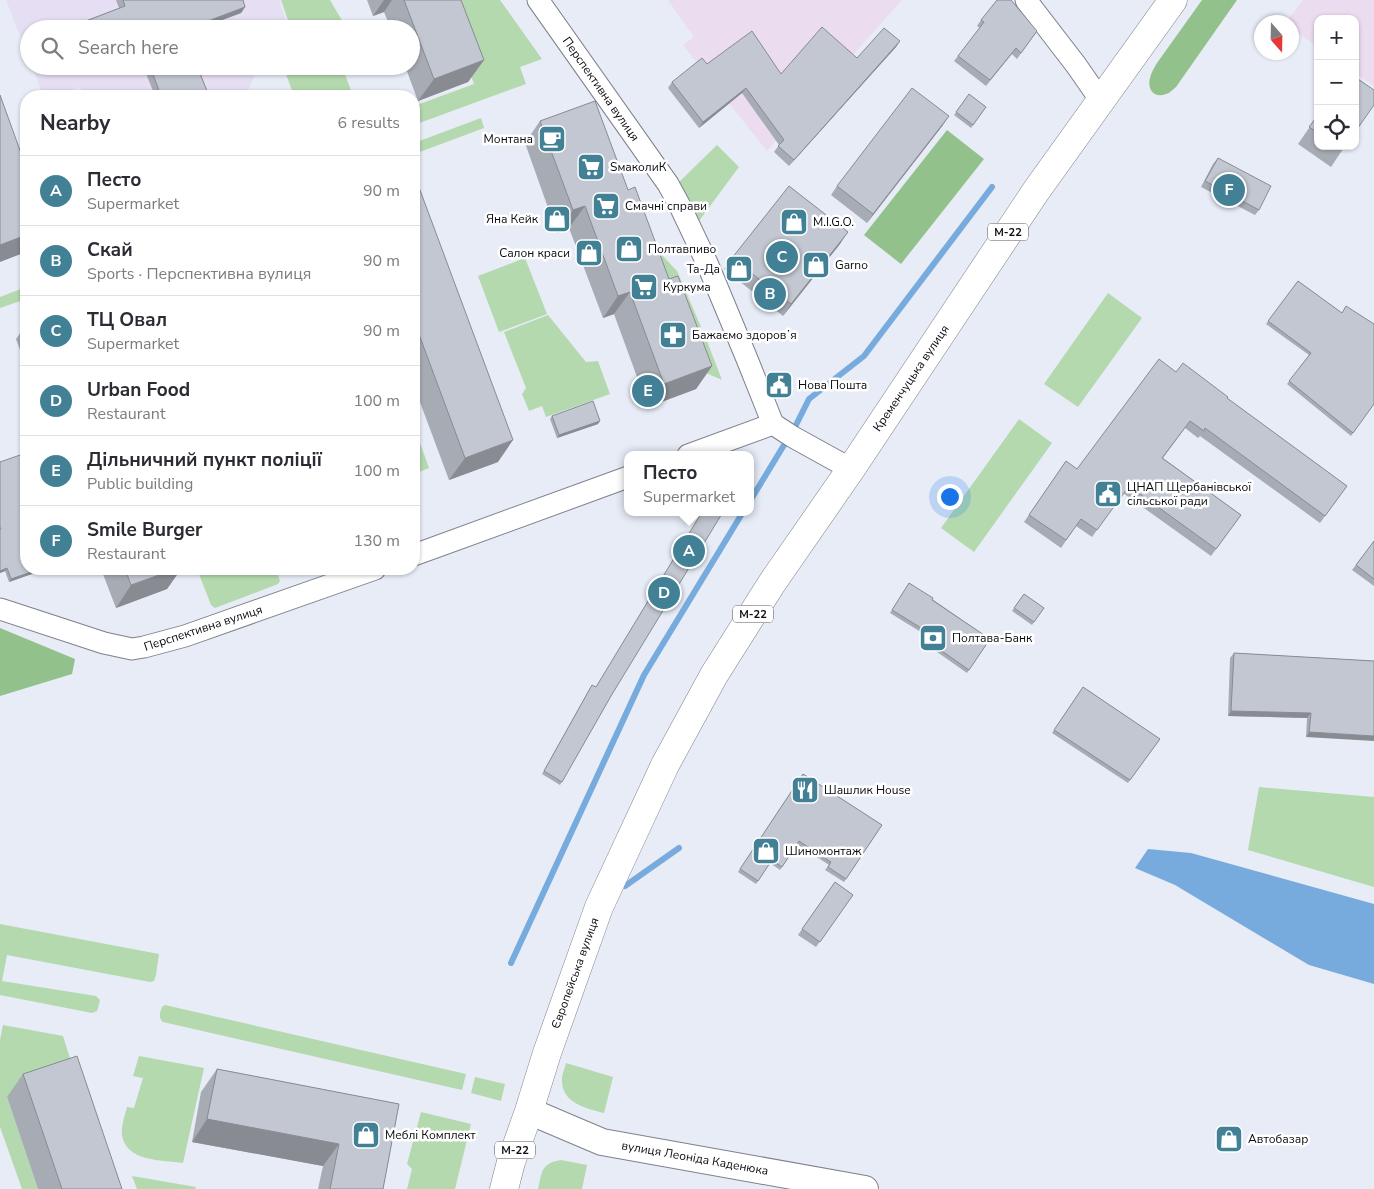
<!DOCTYPE html>
<html lang="en">
<head>
<meta charset="utf-8">
<style>
  body { margin:0; font-family:"Nunito Sans",sans-serif; background:#f2f2f3; color:#2b2b33 }
  .controls { position:absolute; right:15px; top:15px; display:grid; overflow:hidden; border-radius:10px; box-shadow:0 1px 4px #0004 }
  .controls button { width:45px; height:45px; display:grid; place-items:center; padding:0; border:0; border-bottom:1px solid #e1e1e2; background:#fff; color:#2b2b33; font:25px sans-serif }
  .compass { position:absolute; left:1254px; top:15px; width:45px; height:45px; border-radius:50%; background:#fff; box-shadow:0 1px 4px #0004; rotate:160deg }
  .you { position:absolute; left:949px; top:496px; width:18px; height:18px; margin:-12px; border:4px solid #fff; border-radius:50%; background:#1a73e8; box-shadow:0 0 0 8px #1a73e833 }
  .badge { display:grid; place-items:center; width:32px; height:32px; border-radius:50%; background:#428195; color:#fff; font-size:16px; font-weight:700 }
  .pin { position:absolute; translate:-50% -50%; border:2px solid #fff; box-shadow:0 1px 5px #0006 }
  .popup { position:absolute; left:624px; top:451px; width:130px; height:65px; box-sizing:border-box; display:grid; place-content:center; border-radius:10px; background:#fff; filter:drop-shadow(0 1px 4px #0005); font-size:16px; white-space:nowrap; color:#7c7c81 }
  .popup b { font-size:19px; color:#2b2b33 }
  .popup::after { content:''; position:absolute; left:50%; top:100%; margin-left:-10px; border:10px solid transparent; border-top-color:#fff }
  .list { margin:0; padding:0; list-style:none }
  h2 { display:flex; justify-content:space-between; align-items:center; height:65px; margin:0; padding:0 20px; font-size:21px }
  h2 small { font-size:16px; font-weight:400; color:#7c7c81 }
  .list li { display:grid; grid-template-columns:32px 1fr auto; gap:15px; align-items:center; box-sizing:border-box; height:70px; padding:0 20px; border-top:1px solid #e1e1e2 }
  .list b { display:block; font-size:19px; white-space:nowrap }
  .list p { margin:0; font-size:16px; white-space:nowrap; color:#7c7c81 }
  .list em { font-size:16px; font-style:normal; color:#7c7c81 }
  .icon { flex:none; width:28px; height:28px; fill:none; stroke:currentColor; stroke-width:2; stroke-linecap:round; stroke-linejoin:round }
  .map { position:relative; flex:none; width:1374px; height:1189px; overflow:hidden }
  .search { position:absolute; background:#fff; box-shadow:0 1px 4px #0004; left:20px; top:20px; width:400px; height:55px; display:flex; align-items:center; gap:12px; box-sizing:border-box; padding:0 18px; border-radius:28px; color:#7c7c81; font-size:19px }
  .panel { position:absolute; background:#fff; box-shadow:0 1px 4px #0004; left:20px; top:90px; width:400px; height:485px; border-radius:20px }
  .map>svg:first-child { display:block }
</style>
</head>
<body>
<div class="map">
<svg width="1374" height="1189" viewBox="0 0 1374 1189">
  <rect width="100%" height="100%" fill="#e7ecf7"/>
  <!-- industrial -->
  <path fill="#ebdcef" d="M 668,0 L 902,0 L 767,151 L 683,45 L 694,37 Z
    M 1303,0 L 1374,0 L 1374,86 L 1355,73 L 1355,19 L 1318,19 L 1318,47 L 1292,29 L 1292,22 L 1286,22 Z"/>
  <!-- education -->
  <path fill="#e6def3" d="M 6,0 L 279,0 L 289,29 L 29,29 L 29,59 Z
    M 32,66 L 258,66 L 246,96 L 84,96 L 80,87 L 53,96 L 43,96 Z"/>
  <!-- green -->
  <path fill="#b5d9af" d="M 281,0 L 330,0 L 347,29 L 291,29 Z
    M 442,0 L 500,0 L 542,59 L 520,67 L 526,84 L 414,125 L 414,106 L 474,84 Z
    M 283,66 L 342,66 L 353,96 L 294,96 Z
    M 481,118 L 484,128 L 417,153 L 414,143 Z
    M 717,145 L 739,167 L 699,221 L 677,184 Z
    M 662,255 L 677,271 L 701,327 L 689,331 L 656,261 Z
    M 525,258 L 547,314 L 499,332 L 478,276 Z
    M 26,287 L 26,299 L 0,308 L 0,297 Z
    M 1108,293 L 1142,318 L 1078,407 L 1044,384 Z
    M 548,315 L 586,362 L 598,361 L 610,394 L 546,417 L 542,406 L 529,411 L 522,394 L 526,388 L 504,332 Z
    M 705,336 L 722,380 L 706,373 L 692,340 Z
    M 1019,419 L 1052,443 L 974,552 L 941,528 Z
    M 414,426 L 429,468 L 414,474 Z
    M 197,569 L 276,569 L 280,581 L 278,584 L 215,608 L 211,605 Z
    M 1259,787 L 1374,797 L 1374,887 L 1248,850 Z
    M 0,924 L 159,954 L 156,975 L 154,981 L 150,982 L 7,955 L 2,981 L 96,996 L 100,1000 L 98,1008 L 97,1011 L 92,1013 L 0,995 Z
    M 165,1005 L 466,1074 L 462,1090 L 163,1022 C 158,1018 160,1012 162,1007 Z
    M 3,1025 L 63,1036 L 75,1074 L 7,1097 L 38,1189 L 22,1189 L 0,1127 L 0,1040 Z
    M 139,1056 L 204,1068 L 183,1163 C 162,1160 126,1162 122,1135 C 121,1126 125,1115 127,1107 L 134,1108 L 143,1078 L 133,1076 Z
    M 566,1063 L 613,1077 L 604,1113 C 586,1108 561,1103 562,1079 C 562,1074 565,1068 566,1063 Z
    M 475,1077 L 505,1084 L 501,1101 L 471,1093 Z
    M 421,1112 L 471,1124 L 455,1189 L 407,1189 L 412,1169 L 407,1164 Z
    M 561,1160 L 587,1165 L 582,1189 L 538,1189 C 542,1172 541,1163 561,1160 Z
    M 132,1176 L 196,1187 L 195,1189 L 137,1189 Z"/>
  <!-- forest -->
  <path fill="#92c18b" d="M 1202,0 L 1237,0 L 1176,87 C 1172,90 1170,93 1166,94 C 1154,99 1147,89 1150,78 C 1151,73 1154,68 1157,63 Z
    M 947,130 L 984,159 L 901,264 L 864,235 Z
    M 0,628 L 75,659 L 72,674 L 0,696 Z"/>
  <!-- water -->
  <path fill="#77abdd" d="M 1148,849 L 1191,853 L 1374,904 L 1374,984 L 1309,965 L 1175,885 L 1135,868 Z"/>
  <g fill="none" stroke-linecap="round" stroke-linejoin="round">
    <!-- stream -->
    <path stroke="#77abdd" stroke-width="6" d="M 794,429 L 809,399 L 864,356 L 992,187
      M 750,501 L 784,445
      M 625,886 L 679,848
      M 511,963 L 644,675 L 743,512"/>
    <!-- minor casing -->
    <g stroke="#7d818b" stroke-width="23">
      <path id="minor" d="M 538,0 L 668,184 L 680,206 L 707,263 L 747,359 L 773,424 L 793,437 L 851,469
        M 1026,0 L 1076,65 L 1101,101
        M 688,455 L 773,424
        M 414,555 L 628,477
        M 0,609 L 104,643 L 132,649 L 144,647 L 185,636 L 375,569"/>
    </g>
    <!-- tertiary casing -->
    <g stroke="#7d818b" stroke-width="28">
      <path id="tertiary" d="M 529,1111 L 602,1142 L 865,1189"/>
    </g>
    <!-- trunk casing -->
    <g stroke="#7d818b" stroke-width="29">
      <path id="trunk" d="M 504,1189 L 511,1162 L 529,1111 L 547,1053 L 599,907 L 665,765 L 714,675 L 772,583 L 851,469 L 1036,191 L 1173,0"/>
    </g>
    <!-- minor -->
    <use href="#minor" stroke="#fff" stroke-width="21"/>
    <!-- tertiary -->
    <use href="#tertiary" stroke="#fff" stroke-width="26"/>
    <!-- trunk -->
    <use href="#trunk" stroke="#fff" stroke-width="28"/>
  </g>
  <!-- wall -->
  <path fill="#a7abb4" d="M 116,0 L 243,0 L 245,7 L 241,13 L 198,29 L 65,29 L 119,8 Z
    M 367,0 L 461,0 L 484,60 L 468,82 L 418,101 L 405,66 L 411,66 L 411,29 L 391,29 L 384,12 L 373,16 Z
    M 981,20 L 1037,31 L 1017,59 L 1012,54 L 986,86 L 954,61 L 980,28 L 977,26 Z
    M 900,41 L 896,47 L 789,166 L 774,152 L 779,145 L 742,93 L 699,128 L 668,88 L 672,82 L 707,64 L 781,74 L 857,58 Z
    M 73,66 L 96,66 L 76,74 Z
    M 143,66 L 197,66 L 209,96 L 155,96 Z
    M 969,94 L 986,107 L 971,128 L 954,115 Z
    M 1318,115 L 1318,146 L 1345,146 L 1331,167 L 1298,144 Z
    M 540,121 L 628,190 L 669,279 L 712,366 L 696,389 L 648,407 L 614,314 L 603,318 L 569,228 L 557,233 L 525,143 Z
    M 943,125 L 867,223 L 831,195 L 837,186 Z
    M 1218,158 L 1259,210 L 1255,215 L 1201,187 L 1213,164 Z
    M 414,174 L 498,462 L 449,480 L 414,386 Z
    M 840,244 L 783,316 L 724,269 L 732,258 Z
    M 1298,281 L 1342,313 L 1374,404 L 1351,436 L 1287,384 L 1309,355 L 1266,324 Z
    M 26,325 L 26,366 L 16,339 Z
    M 1176,372 L 1227,398 L 1347,486 L 1320,523 L 1200,436 L 1198,438 L 1185,428 L 1163,458 L 1241,515 L 1211,556 L 1123,493 L 1092,537 L 1076,526 L 1061,548 L 1024,522 L 1066,461 L 1077,469 Z
    M 552,416 L 598,424 L 557,438 L 550,419 Z
    M 0,462 L 26,569 L 46,569 L 9,582 L 5,571 L 0,573 Z
    M 1374,541 L 1374,586 L 1352,570 Z
    M 101,569 L 181,569 L 167,589 L 116,608 Z
    M 909,583 L 990,639 L 967,673 L 920,640 L 924,634 L 890,613 Z
    M 1024,594 L 1044,608 L 1032,625 L 1012,611 Z
    M 1234,653 L 1374,661 L 1306,737 L 1307,718 L 1228,716 L 1230,658 Z
    M 596,687 L 611,696 L 560,785 L 542,774 L 590,688 Z
    M 1083,687 L 1160,739 L 1128,783 L 1052,733 Z
    M 803,774 L 882,825 L 844,882 L 825,870 L 829,865 L 797,844 L 780,870 L 770,863 L 756,884 L 738,872 Z
    M 835,882 L 853,895 L 816,947 L 798,935 Z
    M 217,1069 L 399,1104 L 383,1189 L 318,1189 L 323,1166 L 192,1142 L 201,1092 Z
    M 23,1074 L 122,1189 L 38,1189 L 7,1097 Z"/>
  <!-- shaded-wall -->
  <path fill="#888b92" d="M 384,0 L 392,0 L 384,12 L 373,16 Z
    M 245,7 L 241,13 L 198,29 L 187,29 Z
    M 900,41 L 896,47 L 789,166 L 794,160 Z
    M 484,60 L 468,82 L 418,101 L 434,79 Z
    M 84,66 L 96,66 L 76,74 L 80,68 Z
    M 746,88 L 742,93 L 699,128 L 703,122 Z
    M 949,116 L 943,125 L 867,223 L 873,214 Z
    M 585,206 L 569,228 L 557,233 L 573,210 Z
    M 848,232 L 840,244 L 783,316 L 791,304 Z
    M 26,235 L 26,252 L 0,262 L 0,245 Z
    M 630,292 L 614,314 L 603,318 L 618,296 Z
    M 712,366 L 696,389 L 648,407 L 664,384 Z
    M 600,421 L 598,424 L 557,438 L 559,435 Z
    M 513,440 L 498,462 L 449,480 L 465,458 Z
    M 7,568 L 5,571 L 0,573 L 0,571 Z
    M 40,569 L 46,569 L 9,582 L 11,579 Z
    M 176,569 L 181,569 L 167,589 L 116,608 L 131,585 Z
    M 1231,711 L 1311,713 L 1307,718 L 1228,716 Z
    M 1309,732 L 1374,736 L 1374,741 L 1306,737 Z
    M 207,1119 L 339,1144 L 323,1166 L 192,1142 Z"/>
  <!-- building -->
  <path fill="#c2c7d1" stroke="#888b92" d="M 123,0 L 243,0 L 245,7 L 187,29 L 65,29 L 125,6 Z
    M 404,0 L 461,0 L 484,60 L 434,79 Z
    M 997,0 L 1011,0 L 1037,31 L 1021,53 L 1016,48 L 990,80 L 958,56 L 984,22 L 981,20 Z
    M 822,27 L 857,58 L 884,28 L 900,41 L 794,160 L 778,146 L 784,140 L 746,88 L 703,122 L 672,82 L 702,58 L 707,64 L 752,31 L 781,74 Z
    M 150,66 L 197,66 L 209,96 L 161,96 Z
    M 1355,77 L 1374,90 L 1374,105 L 1355,132 Z
    M 912,88 L 949,116 L 873,214 L 837,186 Z
    M 969,94 L 986,107 L 973,125 L 956,112 Z
    M 0,95 L 26,167 L 26,235 L 0,245 Z
    M 595,101 L 628,190 L 635,187 L 669,279 L 678,276 L 712,366 L 664,384 L 630,292 L 618,296 L 585,206 L 573,210 L 540,121 Z
    M 1318,115 L 1318,133 L 1309,127 Z
    M 1337,146 L 1345,146 L 1342,150 Z
    M 1218,158 L 1271,186 L 1259,210 L 1205,181 Z
    M 414,174 L 513,440 L 465,458 L 414,321 Z
    M 789,186 L 848,232 L 791,304 L 732,258 Z
    M 1298,281 L 1342,313 L 1346,306 L 1374,324 L 1374,404 L 1353,433 L 1289,381 L 1311,353 L 1268,321 Z
    M 1159,359 L 1176,372 L 1183,363 L 1228,397 L 1227,398 L 1347,486 L 1325,516 L 1205,428 L 1204,431 L 1190,421 L 1162,458 L 1241,515 L 1216,549 L 1129,486 L 1097,530 L 1081,519 L 1066,540 L 1029,515 L 1066,461 L 1077,469 Z
    M 593,401 L 600,421 L 559,435 L 552,416 Z
    M 23,454 L 26,463 L 26,569 L 40,569 L 11,579 L 7,568 L 0,571 L 0,529 L 1,529 L 0,527 L 0,462 Z
    M 414,490 L 417,499 L 414,500 Z
    M 702,512 L 723,512 L 611,696 L 562,782 L 544,771 L 592,685 L 596,687 Z
    M 1374,541 L 1374,579 L 1356,565 Z
    M 125,569 L 176,569 L 131,585 Z
    M 909,583 L 933,598 L 932,600 L 990,639 L 969,670 L 922,637 L 926,631 L 892,610 Z
    M 1024,594 L 1044,608 L 1034,622 L 1014,608 Z
    M 1234,653 L 1374,661 L 1374,736 L 1309,732 L 1311,713 L 1231,711 Z
    M 1083,687 L 1160,739 L 1130,780 L 1054,730 Z
    M 803,774 L 882,825 L 846,879 L 828,867 L 831,862 L 799,841 L 782,867 L 772,860 L 758,881 L 740,869 Z
    M 835,882 L 853,895 L 820,942 L 802,929 Z
    M 77,1056 L 122,1189 L 62,1189 L 23,1074 Z
    M 217,1069 L 399,1104 L 383,1189 L 330,1189 L 339,1144 L 207,1119 Z"/>
  <!-- icons -->
  <defs>
    <g id="cafe-square" transform="scale(1.4375)"><rect x="-9" y="-9" width="18" height="18" rx="4" fill="#428195" stroke="#fff"/><path d="M-5.5-4.5H6V0H3Q3 3.5 0 3.5H-2.5Q-5.5 3.5-5.5 0ZM3-3.2v2h1.7v-2ZM-6 4.5H4V6H-6Z" fill="#fff"/></g>
    <g id="supermarket-square" transform="scale(1.4375)"><rect x="-9" y="-9" width="18" height="18" rx="4" fill="#428195" stroke="#fff"/><path d="M-6-5.5h2.5l.6 2H6L4.5 2H-2.5L-4.4-4H-6ZM-1.5 3.2a1.3 1.3 0 1 0 .1 0ZM3 3.2a1.3 1.3 0 1 0 .1 0Z" fill="#fff"/></g>
    <g id="shop-square" transform="scale(1.4375)"><rect x="-9" y="-9" width="18" height="18" rx="4" fill="#428195" stroke="#fff"/><path d="M-5-2.5h2.3a2.7 3.5 0 0 1 5.4 0H5L5.5 6h-11ZM-1.5-2.5h3a1.5 2.3 0 0 0-3 0Z" fill="#fff"/></g>
    <g id="pharmacy-square" transform="scale(1.4375)"><rect x="-9" y="-9" width="18" height="18" rx="4" fill="#428195" stroke="#fff"/><path d="M-2-6h4v4h4v4h-4v4h-4v-4h-4v-4h4Z" fill="#fff"/></g>
    <g id="civic-square" transform="scale(1.4375)"><rect x="-9" y="-9" width="18" height="18" rx="4" fill="#428195" stroke="#fff"/><path d="M-.6-6.5H3V-4.5H.6V-3L4-1V1h2V6H-6V1h2V-1L-.6-3ZM-1.2 2.5V6h2.4V2.5Z" fill="#fff"/></g>
    <g id="bank-square" transform="scale(1.4375)"><rect x="-9" y="-9" width="18" height="18" rx="4" fill="#428195" stroke="#fff"/><path d="M-6-4H6V4H-6ZM0-2.3a2.3 2.3 0 1 0 0 4.6a2.3 2.3 0 1 0 0-4.6Z" fill="#fff"/></g>
    <g id="restaurant-square" transform="scale(1.4375)"><rect x="-9" y="-9" width="18" height="18" rx="4" fill="#428195" stroke="#fff"/><path d="M-5-6h1v4h1v-4h1v4h1v-4h1v5L-1.5 .5V6h-2V.5L-5-1ZM5-6V6H3V1.5H1.5Q1.5-4 5-6Z" fill="#fff"/></g>
  </defs>
  <g fill-rule="evenodd">
    <use href="#cafe-square" x="552" y="139"/>
    <use href="#supermarket-square" x="591" y="167"/>
    <use href="#supermarket-square" x="606" y="206"/>
    <use href="#shop-square" x="557" y="219"/>
    <use href="#shop-square" x="794" y="222"/>
    <use href="#shop-square" x="629" y="249"/>
    <use href="#shop-square" x="589" y="253"/>
    <use href="#shop-square" x="816" y="265"/>
    <use href="#shop-square" x="739" y="269"/>
    <use href="#supermarket-square" x="644" y="287"/>
    <use href="#pharmacy-square" x="673" y="335"/>
    <use href="#civic-square" x="779" y="385"/>
    <use href="#civic-square" x="1108" y="494"/>
    <use href="#bank-square" x="933" y="638"/>
    <use href="#restaurant-square" x="805" y="790"/>
    <use href="#shop-square" x="766" y="851"/>
    <use href="#shop-square" x="366" y="1135"/>
    <use href="#shop-square" x="1229" y="1139"/>
  </g>
  <g text-anchor="middle" stroke-width="5" stroke-linejoin="round" paint-order="stroke">
    <!-- shield labels -->
    <g fill="#fff" stroke="#545457" stroke-width="1">
      <rect x="988" y="223.5" width="40" height="17" rx="4"/>
      <rect x="733" y="605.5" width="40" height="17" rx="4"/>
      <rect x="495" y="1141.5" width="40" height="17" rx="4"/>
    </g>
    <g font-size="11" font-weight="bold" fill="#0a0b0f">
      <text x="1008" y="236">М-22</text>
      <text x="753" y="618">М-22</text>
      <text x="515" y="1154">М-22</text>
    </g>
    <!-- street labels -->
    <g font-size="12" fill="#0a0b0f" stroke="#fff">
      <text transform="translate(601 89) rotate(55)" y="4">Перспективна вулиця</text>
      <text transform="translate(911 378) rotate(-56)" y="4">Кременчуцька вулиця</text>
      <text transform="translate(203 628) rotate(-18)" y="4">Перспективна вулиця</text>
      <text transform="translate(575 973) rotate(-70)" y="4">Європейська вулиця</text>
      <text transform="translate(695 1158) rotate(10)" y="4">вулиця Леоніда Каденюка</text>
    </g>
    <!-- poi labels -->
    <g font-size="12" fill="#0a0b0f" stroke="#fff" text-anchor="start">
      <text x="533" y="143" text-anchor="end">Монтана</text>
      <text x="610" y="171">SмаколиК</text>
      <text x="625" y="210">Смачні справи</text>
      <text x="538" y="223" text-anchor="end">Яна Кейк</text>
      <text x="813" y="226">M.I.G.O.</text>
      <text x="648" y="253">Полтавпиво</text>
      <text x="570" y="257" text-anchor="end">Салон краси</text>
      <text x="835" y="269">Garno</text>
      <text x="720" y="273" text-anchor="end">Та-Да</text>
      <text x="663" y="291">Куркума</text>
      <text x="692" y="339">Бажаємо здоровʼя</text>
      <text x="798" y="389">Нова Пошта</text>
      <text x="1127" y="491">ЦНАП Щербанівської<tspan x="1127" dy="14">сільської ради</tspan></text>
      <text x="952" y="642">Полтава-Банк</text>
      <text x="824" y="794">Шашлик House</text>
      <text x="785" y="855">Шиномонтаж</text>
      <text x="385" y="1139">Меблі Комплект</text>
      <text x="1248" y="1143">Автобазар</text>
    </g>
  </g>
</svg>
<div class="controls">
<button>+</button>
<button>−</button>
<button><svg class="icon" aria-label="locate" viewBox="0 0 24 24"><circle cx="12" cy="12" r="6"/><path d="M12 2v4M12 18v4M2 12h4M18 12h4"/></svg></button>
</div>
<svg class="compass" viewBox="-18 -18 36 36"><path d="M0-13l5 13h-10z" fill="#e53935"/><path d="M0 13l5-13h-10z" fill="#7c7c81"/></svg>
<div class="you"></div>
<div class="pin badge" style="left:689px;top:551px">A</div>
<div class="popup"><b>Песто</b>Supermarket</div>
<div class="pin badge" style="left:770px;top:294px">B</div>
<div class="pin badge" style="left:782px;top:257px">C</div>
<div class="pin badge" style="left:664px;top:593px">D</div>
<div class="pin badge" style="left:648px;top:391px">E</div>
<div class="pin badge" style="left:1229px;top:190px">F</div>
<div class="search"><svg class="icon" aria-label="search" viewBox="0 0 24 24"><circle cx="10" cy="10" r="6"/><path d="M15 15l6 6"/></svg>Search here</div>
<section class="panel">
<h2>Nearby<small>6 results</small></h2>
<ul class="list">
<li><span class="badge">A</span><div><b>Песто</b><p>Supermarket</p></div><em>90 m</em></li>
<li><span class="badge">B</span><div><b>Скай</b><p>Sports · Перспективна вулиця</p></div><em>90 m</em></li>
<li><span class="badge">C</span><div><b>ТЦ Овал</b><p>Supermarket</p></div><em>90 m</em></li>
<li><span class="badge">D</span><div><b>Urban Food</b><p>Restaurant</p></div><em>100 m</em></li>
<li><span class="badge">E</span><div><b>Дільничний пункт поліції</b><p>Public building</p></div><em>100 m</em></li>
<li><span class="badge">F</span><div><b>Smile Burger</b><p>Restaurant</p></div><em>130 m</em></li>
</ul>
</section>
</div>
</body>
</html>
